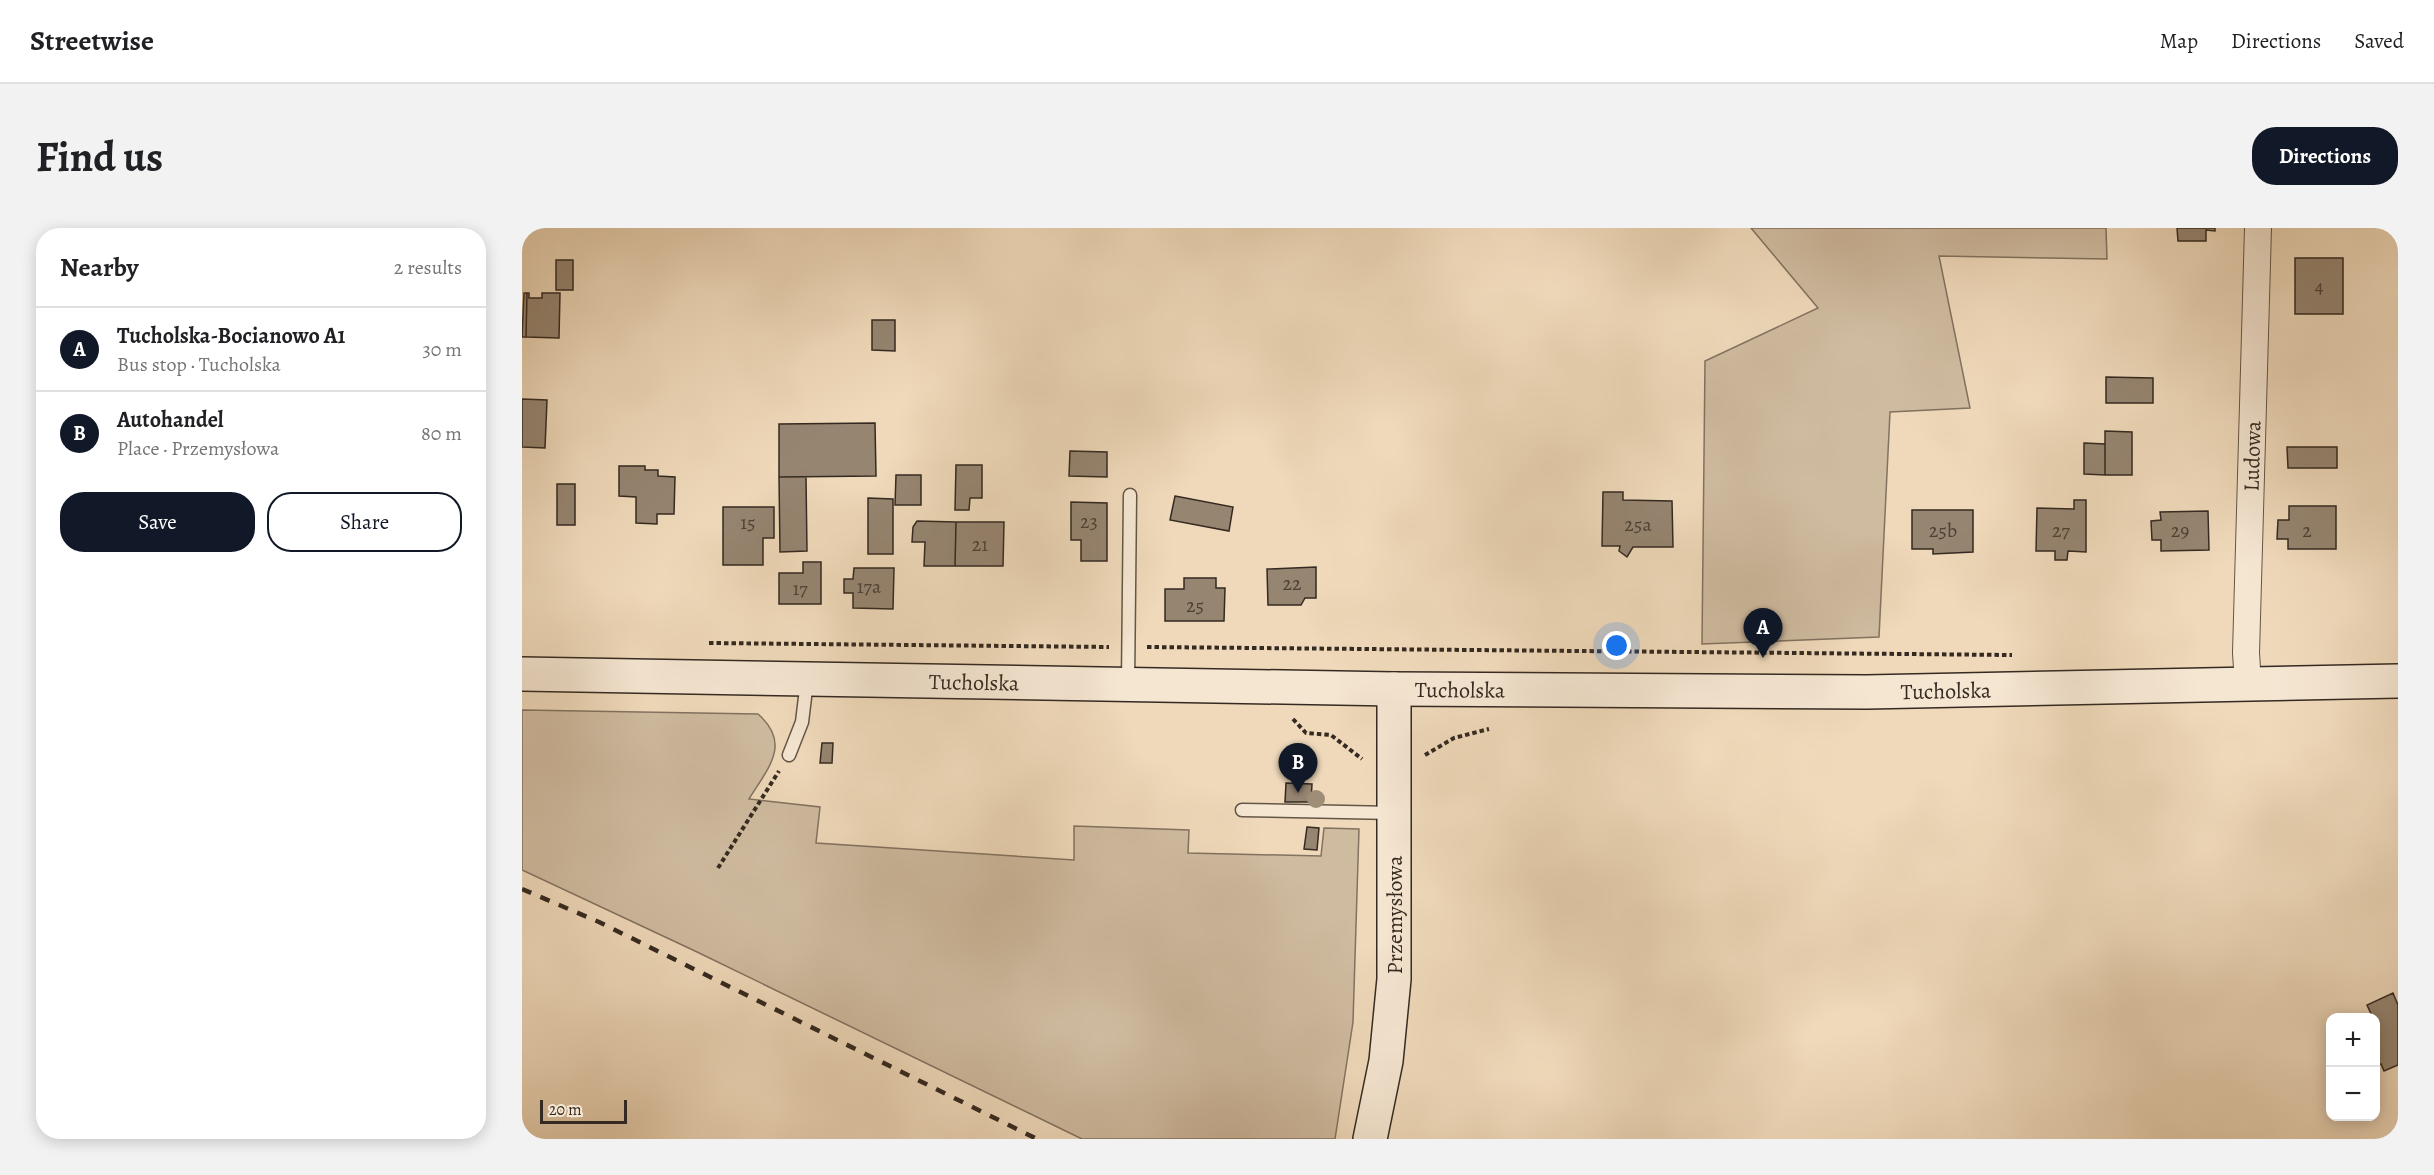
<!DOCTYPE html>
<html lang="en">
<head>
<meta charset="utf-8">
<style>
  body { margin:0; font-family:Alegreya,serif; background:#f2f2f2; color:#202124 }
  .controls { position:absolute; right:18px; bottom:18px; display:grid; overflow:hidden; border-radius:12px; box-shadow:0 3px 15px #0003 }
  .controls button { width:54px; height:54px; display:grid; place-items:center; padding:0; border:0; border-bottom:2px solid #e0e0e0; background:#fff; color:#202124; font:30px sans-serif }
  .scale { position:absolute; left:18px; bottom:15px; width:87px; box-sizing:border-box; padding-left:6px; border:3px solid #352a21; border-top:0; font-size:16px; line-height:21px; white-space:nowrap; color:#352a21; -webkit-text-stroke:4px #f5e6d2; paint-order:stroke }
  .you { position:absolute; left:1095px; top:418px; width:21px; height:21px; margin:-15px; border:4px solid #fff; border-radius:50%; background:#1a73e8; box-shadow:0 0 0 9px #1a73e833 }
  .badge { display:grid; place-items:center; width:39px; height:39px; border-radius:50%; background:#111827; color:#fff; font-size:20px; font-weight:700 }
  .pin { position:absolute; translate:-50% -50px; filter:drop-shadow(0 2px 3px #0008) }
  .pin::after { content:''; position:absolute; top:32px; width:21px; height:18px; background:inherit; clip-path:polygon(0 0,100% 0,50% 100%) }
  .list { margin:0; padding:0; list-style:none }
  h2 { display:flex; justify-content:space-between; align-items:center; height:78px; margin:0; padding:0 24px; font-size:26px }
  h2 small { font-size:20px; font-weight:400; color:#757577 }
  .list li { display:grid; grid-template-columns:39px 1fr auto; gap:18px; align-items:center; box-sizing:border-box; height:84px; padding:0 24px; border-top:2px solid #e0e0e0 }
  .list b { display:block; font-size:22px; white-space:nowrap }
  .list p { margin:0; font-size:20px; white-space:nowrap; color:#757577 }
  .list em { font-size:20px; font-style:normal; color:#757577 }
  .actions { display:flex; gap:12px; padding:18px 24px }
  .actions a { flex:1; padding:14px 0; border:2px solid #111827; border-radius:24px; text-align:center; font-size:21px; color:#111827 }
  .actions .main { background:#111827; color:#fff }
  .map { position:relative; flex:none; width:1876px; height:911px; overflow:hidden; border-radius:24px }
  header { display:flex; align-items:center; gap:36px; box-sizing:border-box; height:84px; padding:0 30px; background:#fff; border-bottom:2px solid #e0e0e0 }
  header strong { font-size:28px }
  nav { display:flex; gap:33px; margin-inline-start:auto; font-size:21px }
  .intro { display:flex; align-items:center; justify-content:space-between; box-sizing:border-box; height:144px; padding:0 36px }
  h1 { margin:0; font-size:42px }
  .button { padding:15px 27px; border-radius:24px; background:#111827; color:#fff; font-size:21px; font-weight:700 }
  main { display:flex; gap:36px; padding:0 36px }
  aside { flex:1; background:#fff; border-radius:24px; box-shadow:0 3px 15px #0003 }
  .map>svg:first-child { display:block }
</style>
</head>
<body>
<header>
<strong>Streetwise</strong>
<nav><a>Map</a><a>Directions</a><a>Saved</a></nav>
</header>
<div class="intro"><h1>Find us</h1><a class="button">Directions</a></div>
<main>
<aside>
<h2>Nearby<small>2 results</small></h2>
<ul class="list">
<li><span class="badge">A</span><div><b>Tucholska-Bocianowo A1</b><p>Bus stop · Tucholska</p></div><em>30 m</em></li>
<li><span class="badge">B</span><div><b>Autohandel</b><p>Place · Przemysłowa</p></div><em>80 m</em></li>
</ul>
<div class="actions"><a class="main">Save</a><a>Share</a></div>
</aside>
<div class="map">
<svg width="1876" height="911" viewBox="0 0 1876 911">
  <rect width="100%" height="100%" fill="#efd9ba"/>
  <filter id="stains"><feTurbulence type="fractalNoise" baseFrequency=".00333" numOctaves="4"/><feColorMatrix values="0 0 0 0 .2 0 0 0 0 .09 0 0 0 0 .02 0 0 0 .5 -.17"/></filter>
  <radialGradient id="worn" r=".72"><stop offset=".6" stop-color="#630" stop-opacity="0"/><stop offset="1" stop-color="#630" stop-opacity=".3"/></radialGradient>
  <!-- green -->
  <path fill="#cfbba0" stroke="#827260" stroke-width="1.5" d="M 1229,0 L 1584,0 L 1585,31 L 1417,28 L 1448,180 L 1368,184 L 1357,409 L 1180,416 L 1183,133 L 1296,80 Z
    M 0,482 L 236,486 C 270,516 246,540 227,571 L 298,579 L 294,615 L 552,632 L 552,598 L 667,602 L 666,625 L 799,628 L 802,600 L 837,601 L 831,794 L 813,911 L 560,911 L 173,723 L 0,642 Z"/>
  <!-- building -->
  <path fill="#968571" stroke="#352a21" stroke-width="1.5" d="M 1655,0 L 1693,0 L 1693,3 L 1684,2 L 1684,13 L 1656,13 Z
    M 1773,30 L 1821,30 L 1821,86 L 1773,86 Z
    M 34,32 L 51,32 L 51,62 L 34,62 Z
    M 2,65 L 5,65 L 4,109 L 0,109 Z
    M 5,65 L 7,65 L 7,70 L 20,70 L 20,65 L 38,65 L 37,110 L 4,109 Z
    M 350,92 L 373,92 L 373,123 L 350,122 Z
    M 1584,149 L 1631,150 L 1631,175 L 1584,175 Z
    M 0,171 L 25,172 L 23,220 L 0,219 Z
    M 353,195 L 354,248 L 257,249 L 257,196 Z
    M 1583,203 L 1610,204 L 1610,247 L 1583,247 Z
    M 1562,215 L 1583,216 L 1583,247 L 1562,246 Z
    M 1765,219 L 1815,219 L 1815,240 L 1766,240 Z
    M 548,223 L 585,224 L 585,249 L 547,248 Z
    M 434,237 L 460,237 L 460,270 L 448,270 L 447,282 L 433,282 Z
    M 97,238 L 123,238 L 123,242 L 136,242 L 136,248 L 153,249 L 152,286 L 135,286 L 135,296 L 114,295 L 114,269 L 97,268 Z
    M 374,247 L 399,247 L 399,277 L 373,277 Z
    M 257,249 L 284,249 L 285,323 L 258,324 Z
    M 35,256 L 53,256 L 53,297 L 35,297 Z
    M 1081,264 L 1101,264 L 1101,272 L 1150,273 L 1151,319 L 1111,319 L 1105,329 L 1097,323 L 1098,318 L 1080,318 Z
    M 653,268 L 711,279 L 707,303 L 648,292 Z
    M 346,270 L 371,271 L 371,326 L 346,326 Z
    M 1552,272 L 1564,272 L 1564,324 L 1546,323 L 1545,332 L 1533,332 L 1533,323 L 1514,323 L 1515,280 L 1552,281 Z
    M 549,274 L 585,275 L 585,333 L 559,333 L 559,312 L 549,312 Z
    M 1767,278 L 1814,278 L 1814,321 L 1766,321 L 1766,311 L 1755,311 L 1756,292 L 1767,292 Z
    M 201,279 L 252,279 L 252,310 L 241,310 L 241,337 L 201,337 Z
    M 1390,282 L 1451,282 L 1451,324 L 1411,326 L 1411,321 L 1390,321 Z
    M 1686,283 L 1687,322 L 1639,323 L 1639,312 L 1630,312 L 1629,293 L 1639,292 L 1638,284 Z
    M 395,293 L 434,294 L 433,338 L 402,338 L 403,314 L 390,314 L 391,299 Z
    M 434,294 L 482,294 L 481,338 L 433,338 Z
    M 281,334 L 299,334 L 299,376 L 257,376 L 257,345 L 281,345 Z
    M 794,339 L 794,370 L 783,370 L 779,377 L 746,377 L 745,341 Z
    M 332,340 L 372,340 L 371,381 L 331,380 L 331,365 L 322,365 L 322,351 L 331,351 Z
    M 662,350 L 694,350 L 694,360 L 703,360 L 702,393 L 643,393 L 643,361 L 662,361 Z
    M 300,515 L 311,515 L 310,535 L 298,535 Z
    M 764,555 L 790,556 L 789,574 L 763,574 Z
    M 785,599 L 797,600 L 795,622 L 782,621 Z
    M 1871,765 L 1876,777 L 1876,837 L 1862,843 L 1859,836 L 1854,838 L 1855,799 L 1854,790 L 1851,790 L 1845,777 Z"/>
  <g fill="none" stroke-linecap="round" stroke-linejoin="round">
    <!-- lane casing -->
    <g stroke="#645647" stroke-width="15">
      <path id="lane" d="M 606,455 L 608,267
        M 267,527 L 280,494 L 285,453
        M 720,582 L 871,585"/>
    </g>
    <!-- street casing -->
    <g stroke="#645647" stroke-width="28">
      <g id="street">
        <path id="s1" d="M 1726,456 L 1724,425 L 1736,0"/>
      </g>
    </g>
    <!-- secondary casing -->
    <g stroke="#352a21" stroke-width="36">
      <g id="secondary">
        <path id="s2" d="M 0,446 L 872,461 L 1345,464 L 1876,453"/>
        <path d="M 848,911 L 864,833 L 872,751 L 872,461"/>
      </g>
    </g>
    <!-- path -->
    <path stroke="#352a21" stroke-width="4" stroke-dasharray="4.5 3" stroke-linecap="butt" d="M 187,415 L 587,419
      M 625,419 L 1490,427
      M 771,491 L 784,505 L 809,507 L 840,531
      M 903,527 L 932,510 L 967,501
      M 196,640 L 257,543"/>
    <!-- lane -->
    <use href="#lane" stroke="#f5e6d2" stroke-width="12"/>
    <!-- street -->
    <use href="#street" stroke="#f5e6d2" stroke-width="26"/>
    <!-- secondary -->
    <use href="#secondary" stroke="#f5e6d2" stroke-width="33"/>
    <!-- rail -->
    <path stroke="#352a21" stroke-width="4.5" stroke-dasharray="10 10" stroke-linecap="butt" d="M 0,661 L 77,694 L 515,911"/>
  </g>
  <!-- trees -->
  <circle fill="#9e8d77" cx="794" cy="571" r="9"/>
  <g text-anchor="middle" stroke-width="6" stroke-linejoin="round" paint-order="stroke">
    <!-- number labels -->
    <g font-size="20" fill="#4d4135">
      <text x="1797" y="65">4</text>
      <text x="567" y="300">23</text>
      <text x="226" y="301">15</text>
      <text x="1116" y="303">25a</text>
      <text x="1421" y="309">25b</text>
      <text x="1539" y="309">27</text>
      <text x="1658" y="309">29</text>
      <text x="1785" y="309">2</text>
      <text x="458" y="323">21</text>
      <text x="770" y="362">22</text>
      <text x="347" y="365">17a</text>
      <text x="278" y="367">17</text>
      <text x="673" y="384">25</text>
    </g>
    <!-- street labels -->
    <g font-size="22" fill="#352a21" stroke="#f5e6d2">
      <text dy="8" stroke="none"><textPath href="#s1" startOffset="228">Ludowa</textPath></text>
      <text dy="8" stroke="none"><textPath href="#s2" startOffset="452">Tucholska</textPath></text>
      <text dy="8" stroke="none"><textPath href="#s2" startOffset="938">Tucholska</textPath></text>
      <text dy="8" stroke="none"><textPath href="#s2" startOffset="1424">Tucholska</textPath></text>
      <text transform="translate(872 687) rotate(-90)" y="8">Przemysłowa</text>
    </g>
  </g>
  <rect width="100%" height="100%" filter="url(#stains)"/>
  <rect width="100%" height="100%" fill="url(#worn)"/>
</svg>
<div class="controls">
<button>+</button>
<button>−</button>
</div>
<div class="scale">20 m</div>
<div class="you"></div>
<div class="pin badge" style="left:1241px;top:430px">A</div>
<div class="pin badge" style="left:776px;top:565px">B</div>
</div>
</main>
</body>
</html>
